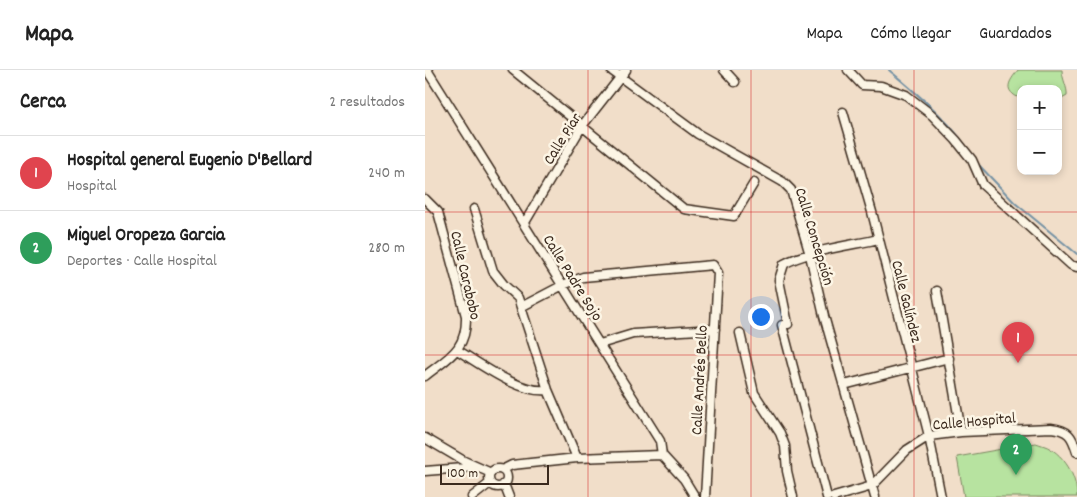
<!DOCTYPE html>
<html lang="es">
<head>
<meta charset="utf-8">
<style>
  body { margin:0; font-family:Dekko,sans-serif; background:#f2f2f2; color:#222 }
  .controls { position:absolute; right:15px; top:15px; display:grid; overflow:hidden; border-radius:10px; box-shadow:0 2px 8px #0003 }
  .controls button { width:45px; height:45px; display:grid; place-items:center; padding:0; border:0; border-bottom:1px solid #e0e0e0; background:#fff; color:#222; font:25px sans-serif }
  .scale { position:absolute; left:15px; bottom:12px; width:109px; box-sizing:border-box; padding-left:5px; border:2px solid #3b2a1e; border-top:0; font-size:14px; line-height:18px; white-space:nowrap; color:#3b2a1e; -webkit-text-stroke:4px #fcf5e5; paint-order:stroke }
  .you { position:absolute; left:335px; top:246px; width:18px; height:18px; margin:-12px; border:4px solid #fff; border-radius:50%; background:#1a73e8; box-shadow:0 0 0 8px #1a73e833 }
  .badge { display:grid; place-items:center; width:32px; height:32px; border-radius:50%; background:#ea580c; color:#fff; font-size:16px; font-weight:700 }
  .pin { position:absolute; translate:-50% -41px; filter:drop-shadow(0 1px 2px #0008) }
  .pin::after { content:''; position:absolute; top:26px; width:18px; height:15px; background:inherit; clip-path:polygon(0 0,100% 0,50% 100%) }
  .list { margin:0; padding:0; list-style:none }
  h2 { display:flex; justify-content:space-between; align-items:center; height:65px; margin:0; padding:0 20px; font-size:21px }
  h2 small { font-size:16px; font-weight:400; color:#767676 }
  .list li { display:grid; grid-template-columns:32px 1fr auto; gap:15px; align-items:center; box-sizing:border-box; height:75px; padding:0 20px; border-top:1px solid #e0e0e0 }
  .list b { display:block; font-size:19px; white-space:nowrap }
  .list p { margin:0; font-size:16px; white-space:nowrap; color:#767676 }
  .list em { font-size:16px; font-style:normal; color:#767676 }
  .map { position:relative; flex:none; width:652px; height:427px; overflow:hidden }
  header { display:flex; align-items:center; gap:30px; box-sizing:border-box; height:70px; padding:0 25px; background:#fff; border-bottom:1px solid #e0e0e0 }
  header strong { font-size:24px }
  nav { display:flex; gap:28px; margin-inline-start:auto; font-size:18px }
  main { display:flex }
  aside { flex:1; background:#fff }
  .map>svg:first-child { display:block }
</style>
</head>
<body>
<header>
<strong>Mapa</strong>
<nav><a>Mapa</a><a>Cómo llegar</a><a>Guardados</a></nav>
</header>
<main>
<aside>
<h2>Cerca<small>2 resultados</small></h2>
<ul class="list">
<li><span class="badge" style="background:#e0444e">1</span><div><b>Hospital general Eugenio D'Bellard</b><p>Hospital</p></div><em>240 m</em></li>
<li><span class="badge" style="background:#2e9e5b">2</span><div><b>Miguel Oropeza Garcia</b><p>Deportes · Calle Hospital</p></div><em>280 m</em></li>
</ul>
</aside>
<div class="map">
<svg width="652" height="427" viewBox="0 0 652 427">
  <rect width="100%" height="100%" fill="#f1dec9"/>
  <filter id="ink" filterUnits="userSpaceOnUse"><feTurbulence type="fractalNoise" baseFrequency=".02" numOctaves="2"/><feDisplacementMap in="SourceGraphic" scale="10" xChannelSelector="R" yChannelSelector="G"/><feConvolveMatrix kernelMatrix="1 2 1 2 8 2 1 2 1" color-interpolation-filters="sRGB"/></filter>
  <g filter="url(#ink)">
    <!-- green -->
    <path fill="#b7e3a0" stroke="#79865f" d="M 593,0 L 637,0 C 637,9 643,18 642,26 L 633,31 L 633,19 L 596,19 L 596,29 C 577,20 584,12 593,0 Z
      M 611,373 C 616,375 622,376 626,379 C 642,389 652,409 652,427 L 539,427 L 532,387 Z"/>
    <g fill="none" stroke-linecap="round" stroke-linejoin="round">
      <!-- stream -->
      <path stroke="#7592a4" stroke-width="2" d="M 464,0 C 493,25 526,51 546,84
        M 553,94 L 590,133 L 652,184"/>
      <!-- minor casing -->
      <g stroke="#3b2a1e" stroke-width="11">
        <path id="minor" d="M 2,0 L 235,371 L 237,385 L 259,409 L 270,427
          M 88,0 L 259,139 L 309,146 L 329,113
          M 186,0 L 273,64 L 358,112 L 366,120 L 385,185 L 399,246 L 450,427
          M 299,0 L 310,12
          M 423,0 L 437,15 L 456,16 L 481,25 L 507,45 L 531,70 L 547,90 L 558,115 L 646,195 L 652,197
          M 418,42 L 447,142 L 504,366 L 516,427
          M 0,129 L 13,142 L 41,246 C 42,280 24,287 0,306
          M 49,139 L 68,201 L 79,215 L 93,228 L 123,320 L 152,388
          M 99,154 L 157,56 L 201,0
          M 512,221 L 536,362
          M 96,237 L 138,215 L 158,207 L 288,195 L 293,203 L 280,427
          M 363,254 L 354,210 L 359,194 C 381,181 428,175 454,169
          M 357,255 L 402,427
          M 315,263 L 329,323 L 355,363 L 360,376 L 362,401 L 368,427
          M 175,274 L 208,264 L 290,259
          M 32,280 C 56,294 95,324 123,320
          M 419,315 L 524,288
          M 0,368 L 39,391 L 66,403
          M64 408a9 9 0 1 1 18 0a9 9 0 1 1-18 0Z
          M 77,400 L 87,395 L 152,388 L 237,385
          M 0,401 L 51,397
          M 79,414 L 84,427
          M 47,427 L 65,413
          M 409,427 L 447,416 L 482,380 L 504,366 L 536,362 L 626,358 C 644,360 647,366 652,382"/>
      </g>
      <!-- minor -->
      <use href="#minor" stroke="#fcf5e5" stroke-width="8"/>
    </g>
  </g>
  <!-- grid -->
  <path fill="none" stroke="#d62828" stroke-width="1" stroke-opacity="0.55" d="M 163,0 L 163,427M 326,0 L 326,427M 489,0 L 489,427M 0,142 L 652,142M 0,285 L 652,285"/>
  <g text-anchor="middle" stroke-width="5" stroke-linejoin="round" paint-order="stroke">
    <!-- street labels -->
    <g font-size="16" fill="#3b2a1e" stroke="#fcf5e5">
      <text transform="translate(136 68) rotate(-58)" y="6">Calle Piar</text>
      <text transform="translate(391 166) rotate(73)" y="6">Calle Concepción</text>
      <text transform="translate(42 205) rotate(77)" y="6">Calle Carabobo</text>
      <text transform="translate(149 207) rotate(58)" y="6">Calle Padre Sojo</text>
      <text transform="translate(483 231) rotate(76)" y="6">Calle Galíndez</text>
      <text transform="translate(273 310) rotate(-87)" y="6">Calle Andrés Bello</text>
      <text transform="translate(549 350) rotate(-5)" y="6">Calle Hospital</text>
    </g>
  </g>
</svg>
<div class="controls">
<button>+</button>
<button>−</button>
</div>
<div class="scale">100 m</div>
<div class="you"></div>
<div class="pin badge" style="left:593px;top:293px;background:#e0444e">1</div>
<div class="pin badge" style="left:591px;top:405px;background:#2e9e5b">2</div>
</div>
</main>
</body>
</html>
